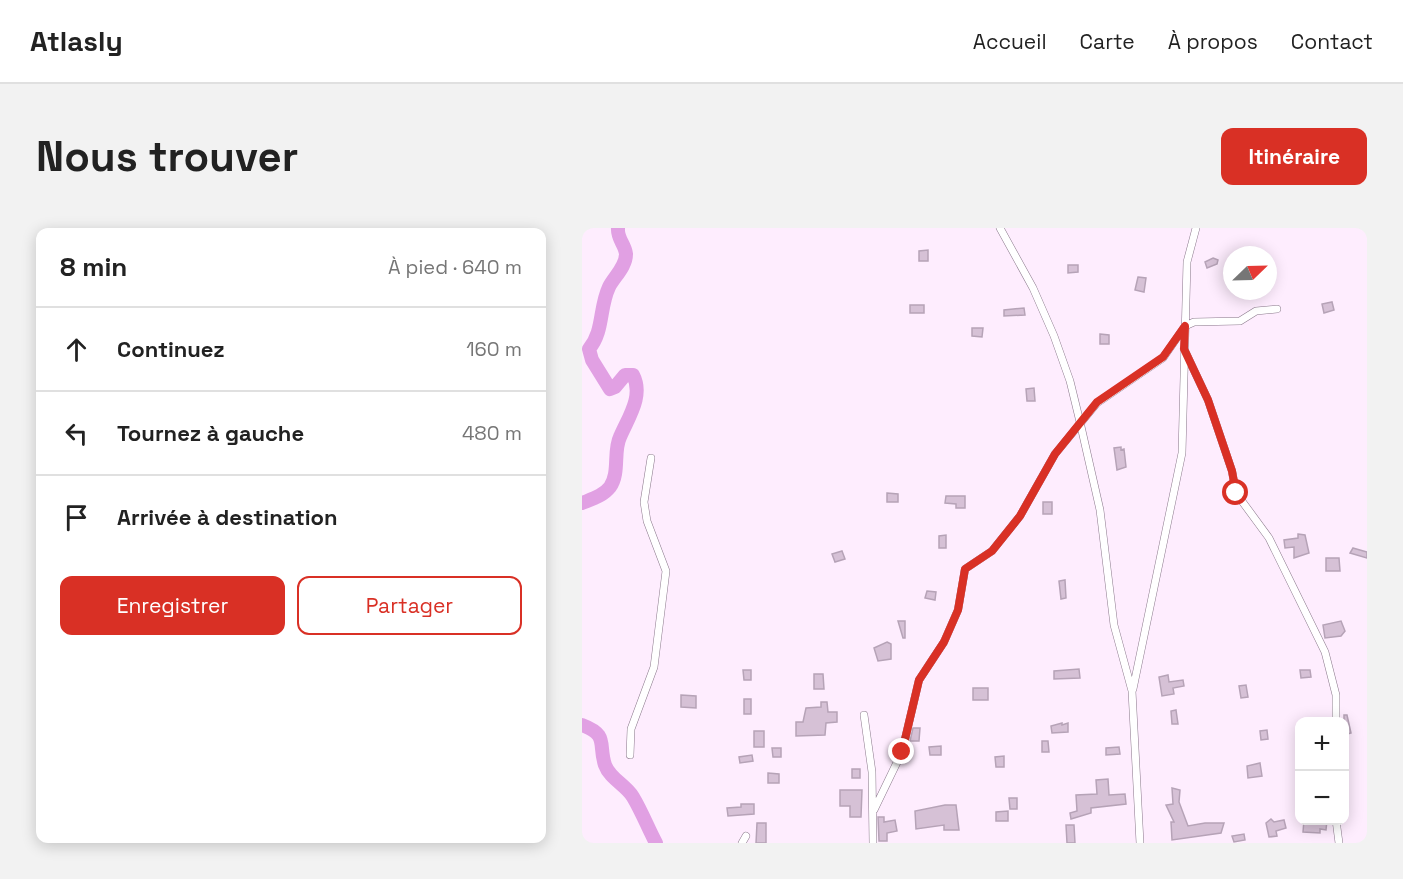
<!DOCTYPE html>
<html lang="fr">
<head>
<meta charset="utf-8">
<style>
  body { margin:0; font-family:"Space Grotesk",sans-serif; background:#f2f2f2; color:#222 }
  .controls { position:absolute; right:18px; bottom:18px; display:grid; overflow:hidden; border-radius:12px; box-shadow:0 3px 15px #0003 }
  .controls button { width:54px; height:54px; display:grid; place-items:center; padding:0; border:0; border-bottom:2px solid #e0e0e0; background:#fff; color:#222; font:30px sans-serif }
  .compass { position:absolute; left:641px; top:18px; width:54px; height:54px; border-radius:50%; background:#fff; box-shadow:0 3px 15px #0003; rotate:67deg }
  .stop { position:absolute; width:18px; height:18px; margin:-14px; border:4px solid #d93025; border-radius:50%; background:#fff }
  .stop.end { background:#d93025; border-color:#fff; box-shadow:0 2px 6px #0008 }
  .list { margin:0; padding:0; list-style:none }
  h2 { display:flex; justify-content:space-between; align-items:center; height:78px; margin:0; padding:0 24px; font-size:26px }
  h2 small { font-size:20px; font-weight:400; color:#767676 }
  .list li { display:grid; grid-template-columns:39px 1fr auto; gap:18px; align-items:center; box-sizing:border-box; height:84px; padding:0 24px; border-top:2px solid #e0e0e0 }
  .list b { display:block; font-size:22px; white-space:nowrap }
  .list em { font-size:20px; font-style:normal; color:#767676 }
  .actions { display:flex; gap:12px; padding:18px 24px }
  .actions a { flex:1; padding:14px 0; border:2px solid #d93025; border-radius:12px; text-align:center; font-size:21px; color:#d93025 }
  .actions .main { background:#d93025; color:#fff }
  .icon { flex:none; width:33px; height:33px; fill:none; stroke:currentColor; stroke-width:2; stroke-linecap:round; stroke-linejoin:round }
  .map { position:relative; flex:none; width:785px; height:615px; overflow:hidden; border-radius:12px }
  header { display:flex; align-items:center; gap:36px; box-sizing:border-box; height:84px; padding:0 30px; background:#fff; border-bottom:2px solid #e0e0e0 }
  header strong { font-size:28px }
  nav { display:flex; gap:33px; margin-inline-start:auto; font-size:21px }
  .intro { display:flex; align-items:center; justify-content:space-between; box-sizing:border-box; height:144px; padding:0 36px }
  h1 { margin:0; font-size:42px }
  .button { padding:15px 27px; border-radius:12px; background:#d93025; color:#fff; font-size:21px; font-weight:700 }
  main { display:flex; gap:36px; padding:0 36px }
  aside { flex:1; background:#fff; border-radius:12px; box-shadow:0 3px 15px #0003 }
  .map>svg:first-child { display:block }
</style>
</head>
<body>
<header>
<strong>Atlasly</strong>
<nav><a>Accueil</a><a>Carte</a><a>À propos</a><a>Contact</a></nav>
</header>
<div class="intro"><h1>Nous trouver</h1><a class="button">Itinéraire</a></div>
<main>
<aside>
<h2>8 min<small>À pied · 640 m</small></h2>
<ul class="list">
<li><svg class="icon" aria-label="ahead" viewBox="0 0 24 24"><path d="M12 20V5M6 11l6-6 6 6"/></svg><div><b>Continuez</b></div><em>160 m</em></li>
<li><svg class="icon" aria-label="left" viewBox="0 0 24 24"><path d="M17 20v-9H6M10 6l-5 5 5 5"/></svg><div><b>Tournez à gauche</b></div><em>480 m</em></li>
<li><svg class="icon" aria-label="arrive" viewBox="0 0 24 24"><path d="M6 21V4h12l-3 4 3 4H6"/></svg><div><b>Arrivée à destination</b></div></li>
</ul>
<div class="actions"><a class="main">Enregistrer</a><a>Partager</a></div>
</aside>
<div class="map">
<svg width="785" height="615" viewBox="0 0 785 615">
  <rect width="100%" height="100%" fill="#feedfe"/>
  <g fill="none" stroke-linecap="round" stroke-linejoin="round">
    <!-- river -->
    <path stroke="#e1a0e3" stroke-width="14" d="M 0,275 C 10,271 21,268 28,259 C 38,245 31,223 38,209 C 46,190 62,168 51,147 L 43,147 L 33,159 L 28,161 L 10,132 L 7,121 C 22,103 17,80 27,59 C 32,49 44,39 44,26 C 43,16 35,11 36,0
      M 0,497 C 27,507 16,516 23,537 C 28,551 44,557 51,569 C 60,584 66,600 74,615"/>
  </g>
  <!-- building -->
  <path fill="#d6c1d6" stroke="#b6a3b7" stroke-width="1.5" d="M 346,22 L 346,33 L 337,33 L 337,23 Z
    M 631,30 L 636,32 L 635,36 L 625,40 L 623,34 Z
    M 486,37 L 496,37 L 496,44 L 486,45 Z
    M 556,49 L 564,50 L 562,64 L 553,62 Z
    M 750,74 L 752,82 L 742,85 L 740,76 Z
    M 328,77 L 342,77 L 342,85 L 328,85 Z
    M 442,80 L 443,87 L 422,88 L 422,82 Z
    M 390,100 L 401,100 L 400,109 L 390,108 Z
    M 518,106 L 527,107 L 527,116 L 518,116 Z
    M 452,160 L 453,173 L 445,173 L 444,161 Z
    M 539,219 L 539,222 L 542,221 L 544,239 L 535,242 L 532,220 Z
    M 305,265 L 316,266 L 316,274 L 305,274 Z
    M 364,268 L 383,268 L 383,280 L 374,280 L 374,276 L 363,275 Z
    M 461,274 L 470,274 L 470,286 L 461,286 Z
    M 716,306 L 723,307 L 727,325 L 712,330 L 712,319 L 703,320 L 702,312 L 716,310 Z
    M 364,307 L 364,320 L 357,320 L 357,308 Z
    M 771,320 L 785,324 L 785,330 L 768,325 Z
    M 260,323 L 263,331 L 253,334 L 250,326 Z
    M 744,330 L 757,330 L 758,343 L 744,343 Z
    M 483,352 L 484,370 L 479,371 L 477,353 Z
    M 345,363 L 354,364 L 353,372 L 343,370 Z
    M 316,393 L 323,393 L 323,410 L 321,410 Z
    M 759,393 L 763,403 L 759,408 L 743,410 L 741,397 Z
    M 305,414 L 309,416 L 309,431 L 296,433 L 292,420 Z
    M 497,441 L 498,450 L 472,451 L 472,443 Z
    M 161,442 L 169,442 L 169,452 L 162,452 Z
    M 718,442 L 728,442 L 729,449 L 719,450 Z
    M 232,446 L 241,446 L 242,461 L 232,461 Z
    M 586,447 L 587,454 L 601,452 L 602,458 L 591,460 L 592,466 L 580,468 L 577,449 Z
    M 664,457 L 666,469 L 659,470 L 657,458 Z
    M 391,460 L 406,460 L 406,472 L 391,472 Z
    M 99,467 L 114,468 L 114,480 L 99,479 Z
    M 162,471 L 169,471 L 169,486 L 162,486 Z
    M 239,474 L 245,474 L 246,484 L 255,484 L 255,494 L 244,495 L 243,507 L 214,508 L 214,494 L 221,494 L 224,480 L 239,479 Z
    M 594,482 L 596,496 L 590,496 L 589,483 Z
    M 762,487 L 765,487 L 769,505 L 762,507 Z
    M 480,495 L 480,497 L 486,495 L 486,504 L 470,505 L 469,498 Z
    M 331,500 L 338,500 L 337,513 L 328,513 Z
    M 685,502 L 686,511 L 679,512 L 678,503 Z
    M 172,503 L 182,503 L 182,519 L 172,519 Z
    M 460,513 L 466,513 L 467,524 L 460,524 Z
    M 359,518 L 359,527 L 348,527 L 347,519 Z
    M 537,519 L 538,526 L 524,527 L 524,520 Z
    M 190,520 L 199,520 L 199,529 L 191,529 Z
    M 170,527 L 171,533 L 158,535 L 157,529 Z
    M 422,528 L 422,539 L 414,539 L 413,529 Z
    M 678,535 L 680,548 L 666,550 L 665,538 Z
    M 270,541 L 278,541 L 278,550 L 270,550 Z
    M 186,545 L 197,546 L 197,555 L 186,555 Z
    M 526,551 L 527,567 L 543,566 L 544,576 L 509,580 L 509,585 L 489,591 L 488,585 L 495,583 L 494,567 L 515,566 L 514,552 Z
    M 590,560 L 598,562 L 597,574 L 606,598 L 623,595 L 642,595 L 639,605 L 590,612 L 589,594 L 592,594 L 584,577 L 591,576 Z
    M 258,562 L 280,562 L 279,589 L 268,589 L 268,578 L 258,578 Z
    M 427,570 L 435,570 L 435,581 L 428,581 Z
    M 159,576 L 172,576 L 172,586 L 146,588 L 145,580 L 159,579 Z
    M 363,577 L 374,577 L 377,602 L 362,602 L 362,597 L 334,601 L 333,583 Z
    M 426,583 L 426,593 L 414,593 L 414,584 Z
    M 296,589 L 302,589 L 302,594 L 313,592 L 315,603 L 305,605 L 305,613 L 297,613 Z
    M 689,591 L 692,594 L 702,592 L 704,600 L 694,603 L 695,608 L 687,609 L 684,595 Z
    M 722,592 L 745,592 L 744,602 L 738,601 L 738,605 L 721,604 Z
    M 175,595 L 184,595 L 184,615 L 174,615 Z
    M 484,597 L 492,597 L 493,615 L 485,615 Z
    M 662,606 L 663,612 L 652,614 L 650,608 Z"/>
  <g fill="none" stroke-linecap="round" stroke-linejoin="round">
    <!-- minor casing -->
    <g stroke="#8a788b" stroke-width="8">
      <path id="minor" d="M 418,0 L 451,60 L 472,108 L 488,153 L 498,194 L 518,282 L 532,397 L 550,463 L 558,615
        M 602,121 L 626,172 L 650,243 L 654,265 L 687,310 L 743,424 L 754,467 L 754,494
        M 551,461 L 600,225 L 605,34 L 614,0
        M 282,487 L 290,544 L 291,615
        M 48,527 L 49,501 L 72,439 L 84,343 L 65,293 L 62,274 L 69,230
        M 292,582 L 320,524 L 337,452 L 362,414 L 376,382 L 383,341 L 410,323 L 438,288 L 473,226 L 515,175 L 581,130 L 603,98 L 612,94 L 658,93 L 674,83 L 695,81
        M 754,592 L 757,615
        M 160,615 L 164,608"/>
    </g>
    <!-- minor -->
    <use href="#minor" stroke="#fff" stroke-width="7"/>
  </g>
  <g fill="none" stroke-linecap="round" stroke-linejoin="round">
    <!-- route -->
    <path stroke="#d93025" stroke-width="8" d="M 320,524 L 337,452 L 362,414 L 376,382 L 383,341 L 410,323 L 438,288 L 473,226 L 515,174 L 581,129 L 603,98 L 602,121 L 626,172 L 650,243 L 654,265"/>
  </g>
</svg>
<div class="controls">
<button>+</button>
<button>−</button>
</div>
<svg class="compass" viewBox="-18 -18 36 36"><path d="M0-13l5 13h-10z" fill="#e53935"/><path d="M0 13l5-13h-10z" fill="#767676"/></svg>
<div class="stop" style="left:654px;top:265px"></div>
<div class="stop end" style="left:320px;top:524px"></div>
</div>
</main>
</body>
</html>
